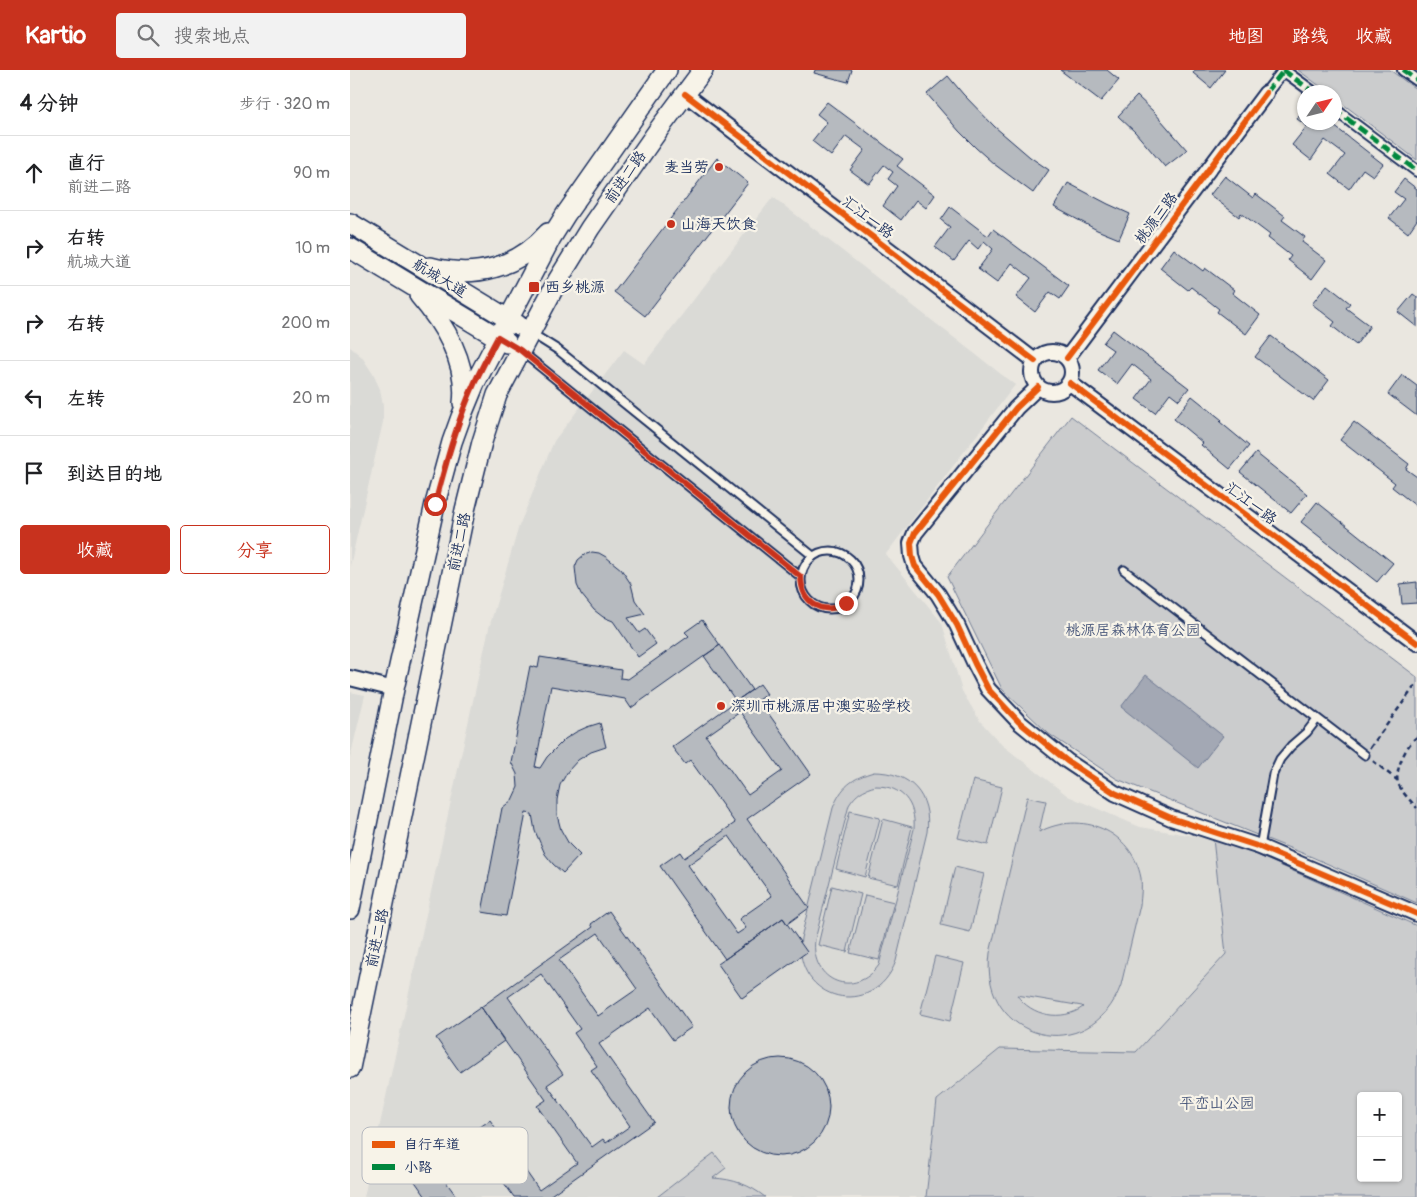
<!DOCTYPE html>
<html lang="zh">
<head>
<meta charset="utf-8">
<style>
  body { margin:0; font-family:Pangolin,"LXGW WenKai TC",sans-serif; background:#f2f2f2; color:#202124 }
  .controls { position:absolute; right:15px; bottom:15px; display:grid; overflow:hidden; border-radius:5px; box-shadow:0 1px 4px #0004 }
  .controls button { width:45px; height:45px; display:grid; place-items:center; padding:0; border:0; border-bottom:1px solid #e0e0e0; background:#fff; color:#202124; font:25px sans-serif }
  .compass { position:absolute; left:947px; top:15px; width:45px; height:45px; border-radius:50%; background:#fff; box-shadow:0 1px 4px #0004; rotate:55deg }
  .stop { position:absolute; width:15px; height:15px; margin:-11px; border:4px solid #c8321e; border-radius:50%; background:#fff }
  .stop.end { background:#c8321e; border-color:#fff; box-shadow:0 1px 5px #0008 }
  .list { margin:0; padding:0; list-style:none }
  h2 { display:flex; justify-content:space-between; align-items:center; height:65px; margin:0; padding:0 20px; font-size:21px }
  h2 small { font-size:16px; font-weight:400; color:#757577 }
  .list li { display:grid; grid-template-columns:32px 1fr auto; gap:15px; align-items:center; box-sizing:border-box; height:75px; padding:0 20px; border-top:1px solid #e0e0e0 }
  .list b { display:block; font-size:19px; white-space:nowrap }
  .list p { margin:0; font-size:16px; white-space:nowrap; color:#757577 }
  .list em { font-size:16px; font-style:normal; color:#757577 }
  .actions { display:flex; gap:10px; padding:15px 20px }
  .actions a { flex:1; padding:11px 0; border:1px solid #c8321e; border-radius:5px; text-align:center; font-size:18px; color:#c8321e }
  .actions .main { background:#c8321e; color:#fff }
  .icon { flex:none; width:28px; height:28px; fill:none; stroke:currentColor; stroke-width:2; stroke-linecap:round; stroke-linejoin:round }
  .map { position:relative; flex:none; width:1067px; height:1127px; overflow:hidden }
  header { display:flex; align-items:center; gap:30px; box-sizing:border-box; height:70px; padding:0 25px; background:#c8321e; color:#fff }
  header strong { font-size:24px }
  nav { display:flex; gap:28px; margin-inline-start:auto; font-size:18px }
  .search { width:350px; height:45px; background:#f2f2f2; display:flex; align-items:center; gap:12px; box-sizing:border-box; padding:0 18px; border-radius:5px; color:#757577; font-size:19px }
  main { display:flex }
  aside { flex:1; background:#fff }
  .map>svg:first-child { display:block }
</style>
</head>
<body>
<header>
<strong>Kartio</strong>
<div class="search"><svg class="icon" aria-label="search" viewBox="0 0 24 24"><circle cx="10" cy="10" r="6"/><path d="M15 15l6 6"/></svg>搜索地点</div>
<nav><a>地图</a><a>路线</a><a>收藏</a></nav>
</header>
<main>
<aside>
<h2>4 分钟<small>步行 · 320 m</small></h2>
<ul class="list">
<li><svg class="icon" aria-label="ahead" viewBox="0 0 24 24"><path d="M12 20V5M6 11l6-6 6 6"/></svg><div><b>直行</b><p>前进二路</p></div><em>90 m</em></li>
<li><svg class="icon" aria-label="right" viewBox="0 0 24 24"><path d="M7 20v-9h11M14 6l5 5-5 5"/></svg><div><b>右转</b><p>航城大道</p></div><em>10 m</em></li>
<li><svg class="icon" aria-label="right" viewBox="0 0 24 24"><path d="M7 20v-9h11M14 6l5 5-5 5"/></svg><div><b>右转</b></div><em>200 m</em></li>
<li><svg class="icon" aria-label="left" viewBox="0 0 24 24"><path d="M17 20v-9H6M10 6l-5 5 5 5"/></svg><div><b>左转</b></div><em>20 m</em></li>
<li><svg class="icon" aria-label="arrive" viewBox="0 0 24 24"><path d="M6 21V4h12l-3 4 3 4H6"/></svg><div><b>到达目的地</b></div></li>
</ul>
<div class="actions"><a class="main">收藏</a><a>分享</a></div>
</aside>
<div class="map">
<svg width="1067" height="1127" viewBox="0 0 1067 1127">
  <rect width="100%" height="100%" fill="#eae7e0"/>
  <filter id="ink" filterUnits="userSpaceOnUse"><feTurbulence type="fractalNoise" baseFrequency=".02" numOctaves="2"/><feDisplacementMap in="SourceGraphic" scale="10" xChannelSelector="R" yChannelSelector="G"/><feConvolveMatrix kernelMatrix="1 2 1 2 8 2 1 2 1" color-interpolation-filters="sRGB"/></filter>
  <g filter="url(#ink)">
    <!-- built -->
    <path fill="#dadad6" d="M 423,127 L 665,315 L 536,484 L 592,553 L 612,621 L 630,651 L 652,675 L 718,726 L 790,757 L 863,769 L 876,884 L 786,982 L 650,979 L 587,1029 L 576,1127 L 14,1127 L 139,558 L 169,456 L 204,371 L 274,280 L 294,294 Z
      M 0,277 L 12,287 L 23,304 L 30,319 L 33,336 L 33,352 L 0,496 Z
      M 0,622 L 15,625 L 0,688 Z"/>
    <!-- green -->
    <path fill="#cbcccd" stroke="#737e96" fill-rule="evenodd" d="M 948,0 L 1040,0 L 1067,20 L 1067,90 L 985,28 L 984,22 L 978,22 Z
      M 721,346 L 1067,607 L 1067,833 L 962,787 L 767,709 L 699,664 L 652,619 L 597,507 Z
      M 524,702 C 560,702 582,725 577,762 L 546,891 C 524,951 443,931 451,868 L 483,738 C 491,717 502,708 524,702 ZM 526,716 C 552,716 566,733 564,759 L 529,895 C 505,929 460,912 465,870 L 499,735 C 506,724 513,719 526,716 Z
      M 623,710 L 652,717 L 638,775 L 608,768 Z
      M 677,727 L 696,731 L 689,762 C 731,740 782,760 791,808 C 792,817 791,826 790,835 L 771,915 C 741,999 628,971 640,883 ZM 667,925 L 732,936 L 733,937 C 712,952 681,946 667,925 Z
      M 500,741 L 530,748 L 515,807 L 486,799 Z
      M 533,749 L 562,757 L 548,815 L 518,808 Z
      M 863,769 L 889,777 L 1067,856 L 1067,1127 L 576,1127 L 587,1030 L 650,979 L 786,982 L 876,884 ZM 1011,1026 L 1048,1026 L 1048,1108 L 1011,1108 Z
      M 605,797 L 634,804 L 620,862 L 591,855 Z
      M 482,816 L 511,824 L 497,882 L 468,875 Z
      M 515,825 L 544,832 L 529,890 L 500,883 Z
      M 585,886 L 614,893 L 600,951 L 570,944 Z
      M 364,1083 L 376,1098 L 363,1108 C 383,1109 400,1115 415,1127 L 307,1127 Z"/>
    <!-- water -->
    <path fill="#a3a8b4" stroke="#6d7892" d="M 796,605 L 873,666 L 848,698 L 771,637 Z"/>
    <!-- building -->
    <path fill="#b6babf" stroke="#1b2f5e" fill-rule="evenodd" d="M 465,0 L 502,0 L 498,12 L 464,3 Z
      M 710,0 L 757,0 L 769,10 L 751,31 Z
      M 845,0 L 875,0 L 861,18 L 843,3 Z
      M 598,6 L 613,24 L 645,57 L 680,87 L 699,100 L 683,123 L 644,94 L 626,78 L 609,61 L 577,24 Z
      M 787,26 L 805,43 L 837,80 L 815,97 L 785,62 L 768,46 Z
      M 477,32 L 553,89 L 547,96 L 585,125 L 576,138 L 566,130 L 551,150 L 533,136 L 547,116 L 538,109 L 543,102 L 534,95 L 519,114 L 500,100 L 515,80 L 496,66 L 481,86 L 462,71 L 477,52 L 467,44 Z
      M 954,39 L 954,52 L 979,52 L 1033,94 L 1023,106 L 1013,99 L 999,119 L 980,104 L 995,85 L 975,70 L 961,90 L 942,75 L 957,56 L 947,49 Z
      M 367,88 L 398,113 L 295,246 L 264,222 Z
      M 875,106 L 903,128 L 906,124 L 935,146 L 932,150 L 955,167 L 952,172 L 976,190 L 962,209 L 938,190 L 941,186 L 918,168 L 920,165 L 891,143 L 889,147 L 860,125 Z
      M 1054,109 L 1067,119 L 1067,150 L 1058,163 L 1039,148 L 1054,129 L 1044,122 Z
      M 718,113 L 758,134 L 780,144 L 769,169 L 747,160 L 704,137 Z
      M 600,137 L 638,166 L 643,159 L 719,216 L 710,229 L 700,222 L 685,242 L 666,227 L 681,208 L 662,193 L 647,213 L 628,199 L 643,179 L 634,171 L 628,179 L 619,171 L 604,191 L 585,177 L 600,157 L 591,150 Z
      M 824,179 L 853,201 L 855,198 L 884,220 L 882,223 L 910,245 L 896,264 L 867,242 L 869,239 L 841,217 L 838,220 L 810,198 Z
      M 977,215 L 1000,233 L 996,238 L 1020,256 L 1006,275 L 982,256 L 985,252 L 962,234 Z
      M 1063,224 L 1067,227 L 1067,257 L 1048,242 Z
      M 763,260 L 839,318 L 829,330 L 820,323 L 805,343 L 786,329 L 801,309 L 782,294 L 767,314 L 748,300 L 763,280 L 753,273 Z
      M 921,266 L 979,310 L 963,331 L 905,287 Z
      M 1052,305 L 1067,316 L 1067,346 L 1038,324 Z
      M 842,326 L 872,350 L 870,352 L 899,376 L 880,399 L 851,375 L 853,373 L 824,349 Z
      M 1004,352 L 1059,394 L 1056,399 L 1067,407 L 1067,434 L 1066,436 L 1042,417 L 1045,413 L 990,370 Z
      M 906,383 L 957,424 L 941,443 L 890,402 Z
      M 967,432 L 1043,493 L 1027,512 L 951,452 Z
      M 242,482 L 249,483 L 256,487 L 271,499 L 281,514 L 285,530 L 295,544 L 278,548 L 289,563 L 295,559 L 306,574 L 288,587 L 263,551 L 253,547 L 244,540 L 231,524 L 227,515 L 225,497 L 228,490 L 234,485 Z
      M 1067,512 L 1067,533 L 1052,534 L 1050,514 Z
      M 352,550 L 370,575 L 281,638 L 275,629 L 201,616 L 185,697 L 190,698 L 197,687 L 215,669 L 226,662 L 237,657 L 250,653 L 256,677 L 241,682 L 228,690 L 218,701 L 210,715 L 207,730 L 207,745 L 211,760 L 219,774 L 230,785 L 213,803 L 203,794 L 195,784 L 185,761 L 182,744 L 176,743 L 156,846 L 132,842 L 152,738 L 162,730 L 168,717 L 167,704 L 161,692 L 180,596 L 188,598 L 190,587 L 271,600 L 270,608 L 278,609 L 339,566 L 335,562 Z
      M 370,575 L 402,620 L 386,631 L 354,586 Z
      M 410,614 L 417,624 L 409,630 L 461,704 L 397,749 L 459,838 L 437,854 L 433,848 L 375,889 L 310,796 L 330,782 L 334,788 L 385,753 L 340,690 L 335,694 L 322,677 ZM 390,642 L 432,701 L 398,725 L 356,666 ZM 379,766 L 422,826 L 389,849 L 396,858 L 387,864 L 338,795 Z
      M 259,841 L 342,957 L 323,970 L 300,938 L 249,974 L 304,1052 L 198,1127 L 164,1127 L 134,1085 L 96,1112 L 107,1127 L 76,1127 L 61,1106 L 140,1050 L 189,1120 L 227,1093 L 187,1036 L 196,1030 L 131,937 L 243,857 L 241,854 ZM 248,863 L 287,919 L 248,946 L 209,890 ZM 191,904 L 230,959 L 224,963 L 247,996 L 241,1000 L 280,1056 L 256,1073 L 253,1069 L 242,1077 L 197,1015 L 213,1004 L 158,927 Z
      M 433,848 L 457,882 L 392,928 L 368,894 Z
      M 131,937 L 154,971 L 110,1002 L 86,968 Z
      M381 1037a49 49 0 1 1 98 0a49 49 0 1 1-98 0Z"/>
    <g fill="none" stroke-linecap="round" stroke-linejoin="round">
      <!-- service casing -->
      <g stroke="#1b2f5e" stroke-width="11">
        <path id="service" d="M 181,263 L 208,280 L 463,486
          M 172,282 L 451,507
          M451 510a29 29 0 1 1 58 0a29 29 0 1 1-58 0Z
          M 774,500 L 1015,685
          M 910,777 L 923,704 L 930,689 L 941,676 L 957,662 L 967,649"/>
      </g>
      <!-- pedestrian casing -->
      <g stroke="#1b2f5e" stroke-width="14">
        <path id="pedestrian" d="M 933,0 L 963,22
          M 1053,0 L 1067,10
          M 916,23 L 934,0
          M 984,39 L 1067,101"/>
      </g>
      <!-- minor casing -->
      <g stroke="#1b2f5e" stroke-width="18">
        <path id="minor" d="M 335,24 L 685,291
          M682 302a20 20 0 1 1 40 0a20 20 0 1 1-40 0Z
          M 717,288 L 916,23
          M 720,313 L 1067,573
          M 688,317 L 666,338 L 565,463 L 561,473 L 562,486 L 565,496 L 588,524 L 607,555 L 625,594 L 638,619 L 669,652 L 717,691 L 765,723 L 821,748 L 910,777 L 1067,844
          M 0,608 L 44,619"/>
      </g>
      <!-- secondary casing -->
      <g stroke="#1b2f5e" stroke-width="22">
        <path id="secondary" d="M 0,153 L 168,255
          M 0,178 L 157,273
          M 80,197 C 125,209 167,198 198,163
          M 69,225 C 94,254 118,293 113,333
          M 0,839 L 44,619 L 85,434 L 102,372 L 111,347 L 125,313 L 201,168 L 216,144 L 317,0
          M 0,998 L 115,440 L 132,372 L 147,325 L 208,210 L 240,158 L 309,59 L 353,0"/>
      </g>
      <!-- path -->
      <path stroke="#1b2f5e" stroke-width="2.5" stroke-dasharray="5 4" stroke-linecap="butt" d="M 1067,667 C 1057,673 1044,701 1048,713 C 1052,723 1060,730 1067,738
        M 1020,678 L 1067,613
        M 1023,691 L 1047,710"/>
      <!-- service -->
      <use href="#service" stroke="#f7f3e8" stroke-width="7"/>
      <!-- pedestrian -->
      <use href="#pedestrian" stroke="#f7f3e8" stroke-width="10"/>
      <!-- minor -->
      <use href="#minor" stroke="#f7f3e8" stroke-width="14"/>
      <!-- secondary -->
      <use href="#secondary" stroke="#f7f3e8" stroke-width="19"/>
      <!-- quiet -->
      <path stroke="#00873e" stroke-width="5" stroke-dasharray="10 5" stroke-linecap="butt" d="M 933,0 L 963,22
        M 1053,0 L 1067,10
        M 916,23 L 934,0
        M 984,39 L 1067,101"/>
      <!-- cycleway casing -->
      <g stroke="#f7f3e8" stroke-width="9">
        <path id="cycleway" d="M 335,24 L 685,291
          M 717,288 L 916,23
          M 720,313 L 1067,573
          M 688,317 L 666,338 L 565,463 L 561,473 L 562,486 L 565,496 L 588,524 L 607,555 L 625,594 L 638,619 L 669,652 L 717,691 L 765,723 L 821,748 L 910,777 L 1067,844"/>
      </g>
      <!-- cycleway -->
      <use href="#cycleway" stroke="#e8590c" stroke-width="6"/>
    </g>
  </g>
  <g fill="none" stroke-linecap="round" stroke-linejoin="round" filter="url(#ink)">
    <!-- route -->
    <path stroke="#c8321e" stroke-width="6" d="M 85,434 C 96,393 107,351 125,312 C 132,297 140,282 148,267 L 170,280 L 451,507 C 452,534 473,546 496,533"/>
  </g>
  <!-- markers -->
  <g fill="#c8321e" stroke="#f7f3e8" stroke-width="2">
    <circle cx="369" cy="97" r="5"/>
    <circle cx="321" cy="154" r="5"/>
    <rect x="178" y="211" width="12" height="12" rx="2.5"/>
    <circle cx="371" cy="636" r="5"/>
  </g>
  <g text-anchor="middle" stroke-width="4.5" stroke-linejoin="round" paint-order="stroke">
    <!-- poi labels -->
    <g font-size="15" fill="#1b2f5e" stroke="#f7f3e8" text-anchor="start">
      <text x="359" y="102" text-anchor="end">麦当劳</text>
      <text x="331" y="159">山海天饮食</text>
      <text x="195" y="222">西乡桃源</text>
      <text x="381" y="641">深圳市桃源居中澳实验学校</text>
    </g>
    <!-- street labels -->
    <g font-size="15" fill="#1b2f5e" stroke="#f7f3e8">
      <text transform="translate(275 107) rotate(-55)" y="5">前进二路</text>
      <text transform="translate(518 147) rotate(37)" y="5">汇江一路</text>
      <text transform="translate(806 148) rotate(-53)" y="5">桃源三路</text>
      <text transform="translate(90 208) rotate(31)" y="5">航城大道</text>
      <text transform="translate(901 433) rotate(37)" y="5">汇江一路</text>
      <text transform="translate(109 472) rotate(-78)" y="5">前进二路</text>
      <text transform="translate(27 868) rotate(-78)" y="5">前进二路</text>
    </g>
    <!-- park labels -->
    <g font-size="15" fill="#47567a" stroke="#f7f3e8">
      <text x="783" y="565">桃源居森林体育公园</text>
      <text x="867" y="1038">平峦山公园</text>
    </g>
  </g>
  <!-- legend -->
  <rect x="12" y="1057" width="166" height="57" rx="8" fill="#f7f3e8" stroke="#b5b8bf" stroke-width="1"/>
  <rect x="22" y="1071" width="23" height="7" fill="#e8590c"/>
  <rect x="22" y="1094" width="23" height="6" fill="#00873e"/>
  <g font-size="14" fill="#1b2f5e">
    <text x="54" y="1079">自行车道</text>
    <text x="54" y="1102">小路</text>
  </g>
</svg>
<div class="controls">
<button>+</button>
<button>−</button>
</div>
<svg class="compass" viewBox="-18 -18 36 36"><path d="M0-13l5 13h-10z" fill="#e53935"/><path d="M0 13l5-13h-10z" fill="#757577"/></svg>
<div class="stop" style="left:85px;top:434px"></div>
<div class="stop end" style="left:496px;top:533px"></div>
</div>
</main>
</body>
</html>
